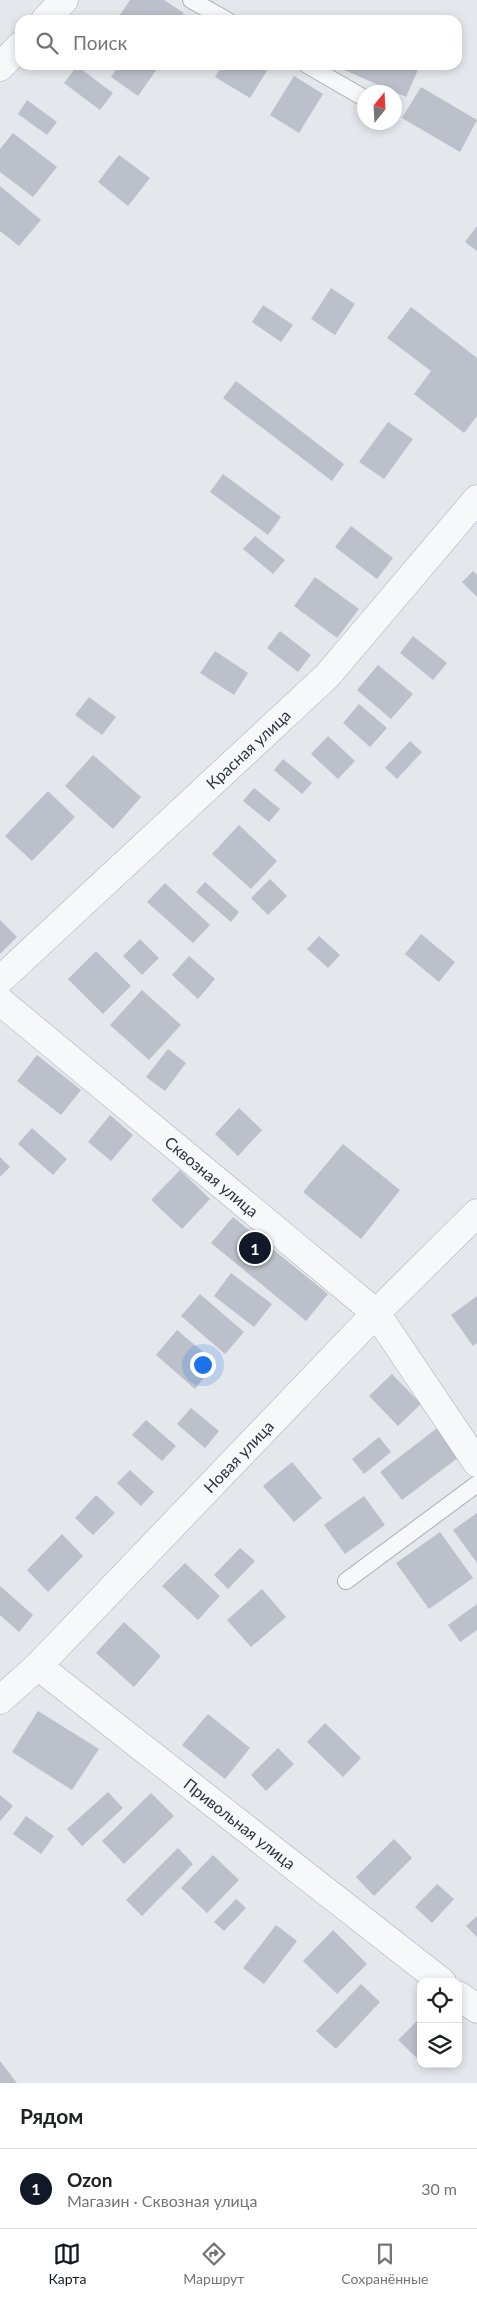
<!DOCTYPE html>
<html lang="ru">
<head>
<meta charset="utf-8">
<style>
  body { margin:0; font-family:Lato,sans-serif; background:#f2f2f2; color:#202124 }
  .controls { position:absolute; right:15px; bottom:15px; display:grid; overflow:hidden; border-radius:10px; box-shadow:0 2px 8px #0003 }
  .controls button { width:45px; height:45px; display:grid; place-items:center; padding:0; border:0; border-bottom:1px solid #e0e0e0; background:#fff; color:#202124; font:25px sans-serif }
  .compass { position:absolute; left:357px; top:85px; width:45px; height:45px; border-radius:50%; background:#fff; box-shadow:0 2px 8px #0003; rotate:18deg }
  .you { position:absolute; left:202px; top:1364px; width:18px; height:18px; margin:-12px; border:4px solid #fff; border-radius:50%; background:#1a73e8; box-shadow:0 0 0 8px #1a73e833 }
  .badge { display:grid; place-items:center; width:32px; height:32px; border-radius:50%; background:#111827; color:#fff; font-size:16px; font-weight:700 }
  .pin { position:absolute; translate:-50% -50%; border:2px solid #fff; box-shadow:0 1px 5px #0006 }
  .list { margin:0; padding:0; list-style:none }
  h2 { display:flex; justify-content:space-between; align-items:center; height:65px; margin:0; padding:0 20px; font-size:21px }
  h2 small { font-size:16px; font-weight:400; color:#757577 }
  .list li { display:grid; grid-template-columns:32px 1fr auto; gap:15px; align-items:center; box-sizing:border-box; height:80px; padding:0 20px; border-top:1px solid #e0e0e0 }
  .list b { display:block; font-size:19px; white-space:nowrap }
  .list p { margin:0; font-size:16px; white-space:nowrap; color:#757577 }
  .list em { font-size:16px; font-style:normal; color:#757577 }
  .icon { flex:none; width:28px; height:28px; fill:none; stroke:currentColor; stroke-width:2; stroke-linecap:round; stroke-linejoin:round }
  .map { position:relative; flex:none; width:477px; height:2083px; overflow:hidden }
  .search { position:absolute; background:#fff; box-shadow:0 2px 8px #0003; left:15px; right:15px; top:15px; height:55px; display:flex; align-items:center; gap:12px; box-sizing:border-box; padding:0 18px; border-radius:15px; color:#757577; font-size:19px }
  .sheet { height:145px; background:#fff }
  nav { display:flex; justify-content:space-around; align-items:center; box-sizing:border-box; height:70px; border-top:1px solid #e0e0e0; background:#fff; font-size:14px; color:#757577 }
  nav a { display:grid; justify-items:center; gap:2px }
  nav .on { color:#111827 }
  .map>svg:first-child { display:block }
</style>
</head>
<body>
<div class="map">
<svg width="477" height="2083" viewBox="0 0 477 2083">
  <rect width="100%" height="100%" fill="#e4e7ec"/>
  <!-- building -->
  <path fill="#bbc0ca" d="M 130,0 L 164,0 L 184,13 L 179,20 L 120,20 L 117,19 Z
    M 119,65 L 152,65 L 157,69 L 138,96 L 111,77 Z
    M 222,65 L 268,65 L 270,66 L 250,98 L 215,77 Z
    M 344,65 L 420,65 L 406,97 L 342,69 Z
    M 77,66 L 113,93 L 100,110 L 64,83 Z
    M 294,76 L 323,94 L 299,133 L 270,115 Z
    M 421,87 L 477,120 L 460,152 L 402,118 Z
    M 27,100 L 57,122 L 47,135 L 18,114 Z
    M 13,133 L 57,167 L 33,197 L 0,172 L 0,149 Z
    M 119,155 L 150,178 L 128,206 L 98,182 Z
    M 0,186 L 41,220 L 19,246 L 0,231 Z
    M 477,226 L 477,251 L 465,242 Z
    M 331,288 L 355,304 L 335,335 L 311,319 Z
    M 263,305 L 293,325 L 281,342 L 252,322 Z
    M 411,307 L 477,358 L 477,416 L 464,433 L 414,394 L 431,371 L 387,338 Z
    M 236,381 L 344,464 L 332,481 L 223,398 Z
    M 388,422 L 413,439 L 384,479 L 359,462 Z
    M 223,474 L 281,517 L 268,535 L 210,492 Z
    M 351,526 L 393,558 L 377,579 L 335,547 Z
    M 255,536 L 285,560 L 273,574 L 243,549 Z
    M 473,571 L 477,575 L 477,597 L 462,582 Z
    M 315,577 L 359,609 L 337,638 L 294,606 Z
    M 280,631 L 311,655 L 298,672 L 267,648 Z
    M 413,636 L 447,663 L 433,680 L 400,653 Z
    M 215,651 L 248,673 L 234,695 L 200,673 Z
    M 378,665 L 413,694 L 391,719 L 357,690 Z
    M 89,697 L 116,717 L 102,735 L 75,715 Z
    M 359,704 L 387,728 L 370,747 L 343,723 Z
    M 328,736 L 355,761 L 338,779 L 311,754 Z
    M 410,741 L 422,752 L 397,779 L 385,768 Z
    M 93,755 L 141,797 L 113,829 L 65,786 Z
    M 283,759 L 312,783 L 302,794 L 274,770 Z
    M 254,788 L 280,809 L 269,822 L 243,801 Z
    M 48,791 L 75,817 L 32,861 L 5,836 Z
    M 239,825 L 277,861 L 251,889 L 212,854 Z
    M 270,879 L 287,896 L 268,915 L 251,898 Z
    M 205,882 L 239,912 L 231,922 L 196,892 Z
    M 165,883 L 210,925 L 193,943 L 147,902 Z
    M 0,920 L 17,937 L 0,954 Z
    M 421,934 L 455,962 L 439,982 L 405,954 Z
    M 319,936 L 340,955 L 328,968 L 307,949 Z
    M 140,939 L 159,958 L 142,975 L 123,956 Z
    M 96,951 L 131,986 L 103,1014 L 68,979 Z
    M 189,956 L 215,979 L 198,999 L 172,975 Z
    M 142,990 L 181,1025 L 149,1060 L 110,1025 Z
    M 168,1049 L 186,1063 L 165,1091 L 146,1077 Z
    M 37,1055 L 81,1090 L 61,1115 L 17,1081 Z
    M 239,1108 L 262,1130 L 238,1156 L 215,1134 Z
    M 110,1115 L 133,1135 L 111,1161 L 88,1142 Z
    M 32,1128 L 67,1159 L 53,1175 L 18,1144 Z
    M 343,1144 L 400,1190 L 361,1239 L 303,1192 Z
    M 0,1157 L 10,1167 L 0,1177 Z
    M 180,1170 L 210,1199 L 182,1229 L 151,1200 Z
    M 233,1217 L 328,1294 L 306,1321 L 211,1243 Z
    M 231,1273 L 272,1304 L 254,1327 L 214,1296 Z
    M 200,1294 L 244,1332 L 225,1354 L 181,1316 Z
    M 477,1296 L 477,1343 L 473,1346 L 451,1315 Z
    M 177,1330 L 216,1363 L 195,1389 L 156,1355 Z
    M 392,1374 L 421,1404 L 398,1426 L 369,1396 Z
    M 191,1408 L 219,1431 L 205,1448 L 177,1424 Z
    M 146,1420 L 176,1446 L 162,1461 L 132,1435 Z
    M 437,1428 L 459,1457 L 402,1500 L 380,1472 Z
    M 379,1437 L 391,1452 L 364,1474 L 352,1459 Z
    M 292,1462 L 322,1498 L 294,1522 L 263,1486 Z
    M 130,1470 L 154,1492 L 141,1506 L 117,1483 Z
    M 96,1495 L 115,1513 L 93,1535 L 75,1518 Z
    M 364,1496 L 385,1525 L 345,1554 L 324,1525 Z
    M 477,1513 L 477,1563 L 453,1530 Z
    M 440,1532 L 473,1578 L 429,1609 L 396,1563 Z
    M 62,1534 L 83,1556 L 48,1592 L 27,1570 Z
    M 240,1548 L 255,1561 L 228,1589 L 214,1575 Z
    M 185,1563 L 220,1596 L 198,1620 L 162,1586 Z
    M 0,1586 L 33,1615 L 19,1632 L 0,1615 Z
    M 262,1589 L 286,1617 L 251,1647 L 227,1620 Z
    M 477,1604 L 477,1630 L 460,1642 L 448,1625 Z
    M 124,1622 L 161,1656 L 134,1687 L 96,1653 Z
    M 38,1711 L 99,1749 L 72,1790 L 12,1752 Z
    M 208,1714 L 250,1748 L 225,1779 L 182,1745 Z
    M 325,1723 L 361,1758 L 343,1777 L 307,1742 Z
    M 278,1748 L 294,1764 L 266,1791 L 251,1775 Z
    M 108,1792 L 123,1808 L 82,1846 L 67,1829 Z
    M 151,1793 L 174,1816 L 124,1864 L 102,1841 Z
    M 0,1795 L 13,1806 L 0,1821 Z
    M 26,1816 L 54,1836 L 41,1854 L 13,1834 Z
    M 394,1839 L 412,1858 L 374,1896 L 356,1877 Z
    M 178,1848 L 193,1864 L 142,1916 L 126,1900 Z
    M 213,1855 L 239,1880 L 207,1913 L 181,1888 Z
    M 437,1884 L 454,1899 L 432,1923 L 415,1907 Z
    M 236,1899 L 246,1908 L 224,1931 L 214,1922 Z
    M 477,1916 L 477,1937 L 466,1926 Z
    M 276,1925 L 297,1941 L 264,1984 L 243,1968 Z
    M 333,1930 L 367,1964 L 337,1994 L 303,1961 Z
    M 361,1984 L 380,2002 L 336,2049 L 316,2031 Z
    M 421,2017 L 421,2058 L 419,2060 L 398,2040 Z
    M 0,2061 L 17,2083 L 0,2083 Z"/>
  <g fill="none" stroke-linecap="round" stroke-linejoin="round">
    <!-- lane casing -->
    <g stroke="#a9aeb7" stroke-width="18">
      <path id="lane" d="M 191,0 L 227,20
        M 307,65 L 364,98
        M 346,1581 L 477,1484"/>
    </g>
    <!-- street casing -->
    <g stroke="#a9aeb7" stroke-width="29">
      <g id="street">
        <path d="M 45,20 L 64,0"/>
        <path d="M 0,67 L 20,46"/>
        <path id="s1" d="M 0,980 L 327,676 L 477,499"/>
        <path id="s2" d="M 0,1001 L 376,1313 L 477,1463"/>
        <path id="s3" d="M 38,1666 L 442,1982"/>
        <path id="s4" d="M 0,1700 L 38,1666 L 376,1313 L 477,1213"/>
        <path d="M 458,1995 L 477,2009"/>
      </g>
    </g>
    <!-- lane -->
    <use href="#lane" stroke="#f7f8fa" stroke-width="16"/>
    <!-- street -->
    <use href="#street" stroke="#f7f8fa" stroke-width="28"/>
  </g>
  <g text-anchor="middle" stroke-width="4" stroke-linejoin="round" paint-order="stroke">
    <!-- street labels -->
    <g font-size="16" fill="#2b3445" stroke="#f4f6f9">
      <text dy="6" stroke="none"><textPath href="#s1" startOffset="339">Красная улица</textPath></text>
      <text dy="6" stroke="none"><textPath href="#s2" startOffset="275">Сквозная улица</textPath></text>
      <text dy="6" stroke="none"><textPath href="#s4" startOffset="341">Новая улица</textPath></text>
      <text dy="6" stroke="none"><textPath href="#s3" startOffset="256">Привольная улица</textPath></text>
    </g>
  </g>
</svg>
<div class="controls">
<button><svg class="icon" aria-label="locate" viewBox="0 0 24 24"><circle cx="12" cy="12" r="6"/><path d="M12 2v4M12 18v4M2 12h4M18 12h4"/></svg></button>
<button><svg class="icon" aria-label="layers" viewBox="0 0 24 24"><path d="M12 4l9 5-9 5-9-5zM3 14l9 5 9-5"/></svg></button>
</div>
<svg class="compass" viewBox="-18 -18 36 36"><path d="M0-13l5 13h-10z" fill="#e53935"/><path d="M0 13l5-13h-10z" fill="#757577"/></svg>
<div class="you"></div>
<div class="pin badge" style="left:255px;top:1248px">1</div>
<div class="search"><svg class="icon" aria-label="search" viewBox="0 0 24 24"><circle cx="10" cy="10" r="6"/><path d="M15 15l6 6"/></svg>Поиск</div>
</div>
<section class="sheet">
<h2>Рядом<small></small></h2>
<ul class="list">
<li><span class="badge">1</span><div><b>Ozon</b><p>Магазин · Сквозная улица</p></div><em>30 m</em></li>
</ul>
</section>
<nav>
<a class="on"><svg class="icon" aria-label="map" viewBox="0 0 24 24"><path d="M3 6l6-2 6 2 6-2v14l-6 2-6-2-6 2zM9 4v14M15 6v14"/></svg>Карта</a>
<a><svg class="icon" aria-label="directions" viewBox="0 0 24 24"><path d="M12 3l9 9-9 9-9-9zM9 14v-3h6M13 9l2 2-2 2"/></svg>Маршрут</a>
<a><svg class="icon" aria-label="saved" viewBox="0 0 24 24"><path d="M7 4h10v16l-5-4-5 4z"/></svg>Сохранённые</a>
</nav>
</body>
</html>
